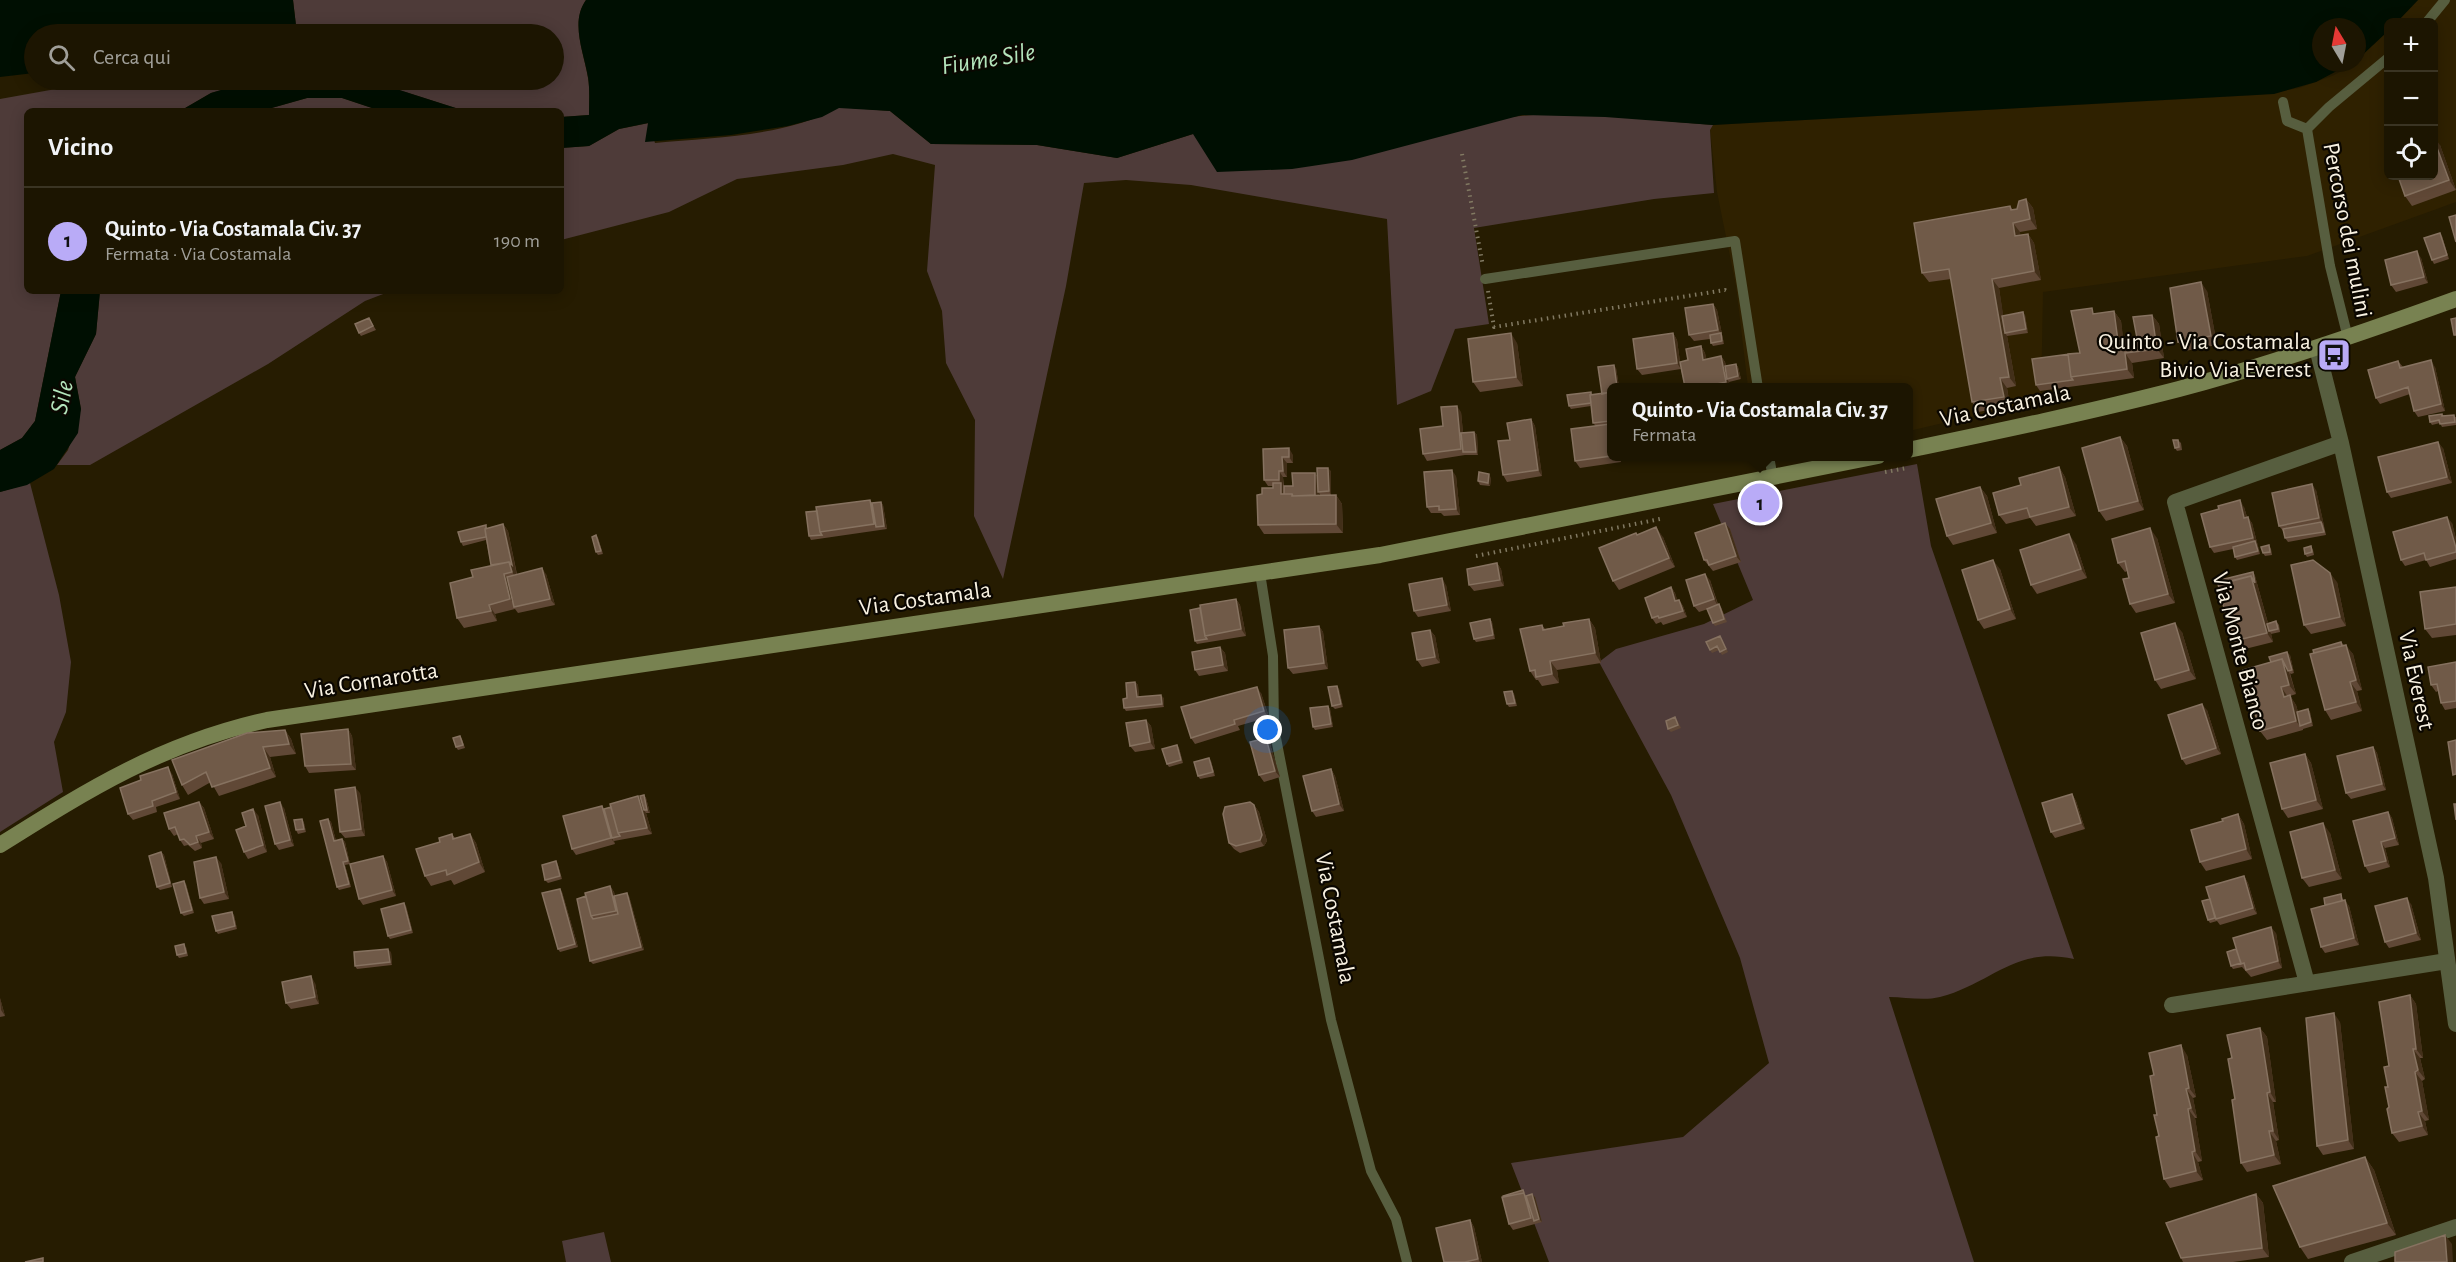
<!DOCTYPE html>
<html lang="it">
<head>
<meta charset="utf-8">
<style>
  body { margin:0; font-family:"Alegreya Sans",sans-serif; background:#251e0b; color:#f1f3f6 }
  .controls { position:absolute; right:18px; top:18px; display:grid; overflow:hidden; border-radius:9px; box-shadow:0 3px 15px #0003 }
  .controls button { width:54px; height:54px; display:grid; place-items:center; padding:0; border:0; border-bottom:2px solid #3a3423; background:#1c1501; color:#f1f3f6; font:30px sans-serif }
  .compass { position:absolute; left:2312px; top:18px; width:54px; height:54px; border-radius:50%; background:#1c1501; box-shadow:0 3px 15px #0003; rotate:350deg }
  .you { position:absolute; left:1268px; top:730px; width:21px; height:21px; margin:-15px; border:4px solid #fff; border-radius:50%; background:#1a73e8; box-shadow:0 0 0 9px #1a73e833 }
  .badge { display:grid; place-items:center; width:39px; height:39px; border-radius:50%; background:#b9abf7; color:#111; font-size:20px; font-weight:700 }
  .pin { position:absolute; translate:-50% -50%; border:3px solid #fff; box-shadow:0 2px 6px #0006 }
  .popup { position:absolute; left:1607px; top:383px; width:306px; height:78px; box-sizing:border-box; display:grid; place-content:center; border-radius:9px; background:#1c1501; filter:drop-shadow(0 2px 4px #0005); font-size:20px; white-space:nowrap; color:#a09f99 }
  .popup b { font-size:22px; color:#f1f3f6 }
  .popup::after { content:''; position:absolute; left:50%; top:100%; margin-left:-12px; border:12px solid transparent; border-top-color:#1c1501 }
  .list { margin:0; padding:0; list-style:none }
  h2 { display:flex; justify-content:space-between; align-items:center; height:78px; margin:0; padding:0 24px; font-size:26px }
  h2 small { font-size:20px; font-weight:400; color:#a09f99 }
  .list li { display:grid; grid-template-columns:39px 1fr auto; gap:18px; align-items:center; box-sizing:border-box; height:108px; padding:0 24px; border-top:2px solid #3a3423 }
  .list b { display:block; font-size:22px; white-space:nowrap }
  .list p { margin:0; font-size:20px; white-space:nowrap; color:#a09f99 }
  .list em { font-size:20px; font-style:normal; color:#a09f99 }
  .icon { flex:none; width:33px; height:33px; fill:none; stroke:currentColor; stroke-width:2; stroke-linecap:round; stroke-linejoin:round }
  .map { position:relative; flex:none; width:2456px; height:1262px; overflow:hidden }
  .search { position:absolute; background:#1c1501; box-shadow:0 3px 15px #0003; left:24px; top:24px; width:540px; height:66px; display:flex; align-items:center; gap:15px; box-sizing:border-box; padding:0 21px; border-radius:33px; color:#a09f99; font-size:22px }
  .panel { position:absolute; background:#1c1501; box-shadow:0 3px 15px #0003; left:24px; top:108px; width:540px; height:186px; border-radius:9px }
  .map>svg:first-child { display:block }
</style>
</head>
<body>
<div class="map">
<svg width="2456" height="1262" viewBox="0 0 2456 1262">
  <rect width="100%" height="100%" fill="#261c01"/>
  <!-- built -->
  <path fill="#2f2100" d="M 2418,0 L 2456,0 L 2456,202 L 2307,256 L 2043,292 L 2041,400 L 1909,431 L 1908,388 L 1748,387 L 1736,286 L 1717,192 L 1710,129 L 1713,125 L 2258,95 L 2299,88 L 2332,76 L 2357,63 L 2357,60 L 2388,31 L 2388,176 L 2434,176 L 2434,22 L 2397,22 Z"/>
  <!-- green -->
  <path fill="#4e3b39" d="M 293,0 L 586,0 C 570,22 584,53 588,78 C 590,90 589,103 589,115 L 561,117 L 561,111 L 465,111 L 368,80 L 554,80 L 554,34 L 297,34 Z
    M 106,80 L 255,80 L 211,93 L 180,111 L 27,111 L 27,291 L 61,291 L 35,421 L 22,438 L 0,450 L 0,99 Z
    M 307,98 L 342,98 L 381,111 L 261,111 Z
    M 839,107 L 890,111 L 931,144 L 1037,145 L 1117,158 L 1193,134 L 1494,120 C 1564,106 1642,120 1713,125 L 1710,130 L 1714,193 L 1654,199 L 1474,228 L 1489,324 L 1455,329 L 1431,391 L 1397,405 L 1387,219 L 1191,185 L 1126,180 L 1084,183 L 1066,286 L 1003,579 L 974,516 L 975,420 L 946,363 L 942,311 L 927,271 L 935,165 L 893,154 L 843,165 L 737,179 L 669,212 L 561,240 L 561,148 L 589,146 L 619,129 L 649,123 L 655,143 C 715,137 785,137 839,107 Z
    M 100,291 L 391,291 L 365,301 L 268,364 L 90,465 L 57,465 L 68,450 L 81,409 L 75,377 L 96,334 Z
    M 1917,464 L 1931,546 L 2074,959 C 2014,946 1993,983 1940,997 C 1924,1001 1905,997 1889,997 L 1974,1262 L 1549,1262 L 1511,1163 L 1683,1137 L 1769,1063 L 1740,958 L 1671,795 L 1599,662 L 1616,649 L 1704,624 L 1753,600 L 1713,504 Z
    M 30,483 L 59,595 L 71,662 L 66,712 L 54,742 L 63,792 L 0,832 L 0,492 Z
    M 604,1232 L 611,1262 L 566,1262 L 562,1241 Z"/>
  <!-- water -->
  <path fill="#000f02" d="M 0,0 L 293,0 L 297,34 L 34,34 L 34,73 L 0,77 Z
    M 586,0 L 2418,0 L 2397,22 L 2388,22 L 2388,31 L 2357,60 L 2357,27 L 2321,27 L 2321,63 L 2352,63 L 2316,82 L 2274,94 L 1713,125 L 1605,117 L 1522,115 L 1352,160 L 1292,169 L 1217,172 L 1193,134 L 1117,158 L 1037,145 L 931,144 L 890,111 L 839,108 L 822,117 L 788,126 L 731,135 L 645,142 L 648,123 L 619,129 L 589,146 L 561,148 L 561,117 L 589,115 C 589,103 590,89 588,77 C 584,53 570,22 586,0 Z
    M 255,80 L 368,80 L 465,111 L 381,111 L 342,98 L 307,98 L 261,111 L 180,111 L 211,93 Z
    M 61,291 L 100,291 L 96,334 L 75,377 L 81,409 L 78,433 L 54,469 L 27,485 L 0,492 L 0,450 L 22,438 L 35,421 Z"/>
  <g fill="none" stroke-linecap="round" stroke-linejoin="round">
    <!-- path -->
    <path stroke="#817962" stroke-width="4" stroke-dasharray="1.5 4.5" stroke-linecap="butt" d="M 1462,154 L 1483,266
      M 1488,291 L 1494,327 L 1725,290 L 1729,292
      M 2288,377 L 2307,372
      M 1885,472 L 1907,468
      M 1476,556 L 1660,519"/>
    <!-- service -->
    <path stroke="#575e3f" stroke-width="10" d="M 2427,22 L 2445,0
      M 2283,102 L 2287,121 L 2307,129
      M 2307,129 L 2330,266 L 2348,338
      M 2307,129 L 2329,107 L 2388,58
      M 1485,279 L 1735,241 L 1758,388
      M 1769,456 L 1773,479
      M 1260,573 L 1273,656 L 1274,728 L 1331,1020 L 1371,1171 L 1396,1219 L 1407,1262"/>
    <!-- minor -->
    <path stroke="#575e3f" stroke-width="16" d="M 2317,348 L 2341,443 L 2436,878 L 2456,1024
      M 2307,983 L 2175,502 L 2341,443
      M 2172,1005 L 2447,961
      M 2352,1262 L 2456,1227"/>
    <!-- secondary -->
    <path stroke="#788251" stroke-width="16" d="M 1908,450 C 1999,431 2090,412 2179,389 C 2273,364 2365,332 2456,299
      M 0,845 C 89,789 163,743 267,720 L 1380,555 L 1878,456"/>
  </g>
  <!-- wall -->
  <path fill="#604836" d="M 2440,145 L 2456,190 L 2412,206 L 2405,196 Z
    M 2026,199 L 2033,208 L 2037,229 L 2020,232 L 2020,235 L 2028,234 L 2034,243 L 2041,280 L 1999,288 L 2003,316 L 2025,315 L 2028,333 L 2007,336 L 2016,386 L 2007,388 L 2010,406 L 1978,412 L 1972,402 L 1951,279 L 1929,282 L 1922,273 L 2010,206 L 2013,210 L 2017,209 Z
    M 2442,236 L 2449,259 L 2434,264 L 2432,260 Z
    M 2421,258 L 2428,283 L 2396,292 L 2391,285 Z
    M 2207,291 L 2217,345 L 2185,351 L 2178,342 Z
    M 1713,304 L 1717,310 L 1724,344 L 1713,346 L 1711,343 L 1710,339 L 1694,341 L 1689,335 Z
    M 2114,311 L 2121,321 L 2123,340 L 2137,338 L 2152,315 L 2159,324 L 2164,358 L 2132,363 L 2134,378 L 2040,391 L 2036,385 L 2080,353 L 2096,314 Z
    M 369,318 L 376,330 L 361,336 L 359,333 Z
    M 1673,333 L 1677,340 L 1680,362 L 1688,360 L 1701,346 L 1705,353 L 1706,359 L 1721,356 L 1725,362 L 1726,366 L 1736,364 L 1738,367 L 1741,379 L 1729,382 L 1730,387 L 1685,387 L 1681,369 L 1642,375 L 1637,369 Z
    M 1517,343 L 1523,386 L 1480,392 L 1473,382 Z
    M 2398,361 L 2403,367 L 2435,367 L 2445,411 L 2418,417 L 2414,411 L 2410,394 L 2380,404 L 2376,398 Z
    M 1616,368 L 1619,387 L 1611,387 L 1611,456 L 1620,456 L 1621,462 L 1580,468 L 1575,461 L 1596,426 L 1593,423 L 1591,406 L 1571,409 L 1569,406 L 1593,395 L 1602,394 Z
    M 1461,412 L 1463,433 L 1474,432 L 1477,435 L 1478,455 L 1465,455 L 1427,461 L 1423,454 L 1443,426 Z
    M 2442,414 L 2444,416 L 2456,417 L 2456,425 L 2442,427 L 2440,423 L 2432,425 L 2430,422 Z
    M 1531,419 L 1535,426 L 1542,476 L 1507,482 L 1503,475 L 1510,440 Z
    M 2120,437 L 2127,446 L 2144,510 L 2106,521 L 2099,511 Z
    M 2178,440 L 2181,443 L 2182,450 L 2177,451 L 2175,448 Z
    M 2443,448 L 2452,483 L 2391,498 L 2387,492 Z
    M 1263,449 L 1293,455 L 1293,463 L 1287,463 L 1287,477 L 1283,477 L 1284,486 L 1293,486 L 1315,473 L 1318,477 L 1331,471 L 1331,495 L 1320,495 L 1319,493 L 1319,495 L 1336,495 L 1342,504 L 1343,533 L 1264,534 L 1258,525 L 1262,494 L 1273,488 L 1273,486 L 1268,486 L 1264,480 Z
    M 2059,467 L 2065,477 L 2076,516 L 2036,526 L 2030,518 L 2006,524 L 1999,515 L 2021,485 Z
    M 1456,476 L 1460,515 L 1444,516 L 1441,513 L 1431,513 L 1427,507 Z
    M 1491,478 L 1490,486 L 1480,485 L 1478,481 Z
    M 1980,487 L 1987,496 L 1997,533 L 1953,545 L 1947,536 Z
    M 2316,490 L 2326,535 L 2288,542 L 2285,538 L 2284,532 L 2279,526 Z
    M 870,500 L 872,503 L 881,502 L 883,505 L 887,529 L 811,540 L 809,536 L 817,511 Z
    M 2244,507 L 2247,517 L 2252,523 L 2260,554 L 2237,560 L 2235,557 L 2233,549 L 2214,553 L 2210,547 Z
    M 2452,523 L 2456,539 L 2456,559 L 2430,567 L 2426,560 L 2405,566 L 2401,560 Z
    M 503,524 L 508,531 L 517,574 L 546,574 L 555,605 L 518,613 L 515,609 L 495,614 L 497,621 L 464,628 L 457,618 L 473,577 L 491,565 L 486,540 L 463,546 L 461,542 L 487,528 Z
    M 1730,529 L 1741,562 L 1713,571 L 1704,560 Z
    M 596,535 L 598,538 L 603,554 L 598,555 L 596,552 Z
    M 1637,535 L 1663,537 L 1675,567 L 1619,590 L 1613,581 Z
    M 2157,538 L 2175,603 L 2136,613 L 2130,604 L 2129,578 L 2127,571 L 2125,572 L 2118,563 Z
    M 2076,544 L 2087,578 L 2037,594 L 2031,585 Z
    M 2269,545 L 2271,549 L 2272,555 L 2265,556 L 2263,553 Z
    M 2311,546 L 2313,550 L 2314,555 L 2307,557 L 2305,554 Z
    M 1497,563 L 1501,569 L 1504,586 L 1474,591 L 1469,585 Z
    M 2000,569 L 2016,619 L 1984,629 L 1978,620 Z
    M 2253,572 L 2255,576 L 2268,623 L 2276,621 L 2279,625 L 2280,632 L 2271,634 L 2273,642 L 2241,650 L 2234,641 L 2230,619 L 2225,612 Z
    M 1710,580 L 1718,604 L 1721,607 L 1727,622 L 1715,626 L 1713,623 L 1708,609 L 1699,612 L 1694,606 Z
    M 2337,582 L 2346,626 L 2311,634 L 2304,625 Z
    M 1446,585 L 1451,611 L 1418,617 L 1414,611 Z
    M 1671,587 L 1675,593 L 1677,600 L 1679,600 L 1683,606 L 1687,617 L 1663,625 L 1661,622 L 1656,624 L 1652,618 Z
    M 2456,587 L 2456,635 L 2432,638 L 2425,629 Z
    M 1236,599 L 1240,605 L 1246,636 L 1197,644 L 1195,641 L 1200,608 Z
    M 1490,619 L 1492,622 L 1495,639 L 1476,642 L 1474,639 Z
    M 1589,619 L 1595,628 L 1601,663 L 1557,670 L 1559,683 L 1542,686 L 1538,680 L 1536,680 L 1530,671 L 1542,625 L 1545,629 L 1564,626 Z
    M 1319,626 L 1323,632 L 1328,669 L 1293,674 L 1288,668 Z
    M 1430,630 L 1435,636 L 1440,663 L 1422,667 L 1417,660 Z
    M 2182,632 L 2196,679 L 2161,689 L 2155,680 Z
    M 1720,636 L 1728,652 L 1722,655 L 1719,650 L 1712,653 L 1710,650 Z
    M 2341,642 L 2353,654 L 2362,690 L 2357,691 L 2362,711 L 2331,720 L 2325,710 Z
    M 1220,647 L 1225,653 L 1228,671 L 1199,676 L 1195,670 Z
    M 2290,655 L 2294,673 L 2291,674 L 2290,673 L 2296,694 L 2290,696 L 2296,705 L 2298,712 L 2308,709 L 2310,712 L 2313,726 L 2303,729 L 2303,730 L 2267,740 L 2260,731 L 2271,662 Z
    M 2456,662 L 2456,708 L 2445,710 L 2441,703 L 2438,691 L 2436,692 L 2431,685 Z
    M 1135,682 L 1138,685 L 1139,697 L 1164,698 L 1164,707 L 1126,711 L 1124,708 Z
    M 1339,689 L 1343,707 L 1335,709 L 1332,706 Z
    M 1512,691 L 1514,694 L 1517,706 L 1509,707 L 1507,704 Z
    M 1261,693 L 1269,717 L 1238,726 L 1240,730 L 1195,744 L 1191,738 Z
    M 1328,706 L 1330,709 L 1333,727 L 1315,730 L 1313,727 Z
    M 2207,710 L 2221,754 L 2186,765 L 2182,759 Z
    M 1146,720 L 1151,726 L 1155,749 L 1135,752 L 1130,746 Z
    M 1677,720 L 1681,728 L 1671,732 L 1668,729 Z
    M 348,729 L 352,736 L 356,770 L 309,773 L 305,766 Z
    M 285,730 L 291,739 L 296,754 L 270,757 L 276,777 L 219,796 L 211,782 L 188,795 L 182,785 Z
    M 460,736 L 462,739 L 465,748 L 458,750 L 456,747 Z
    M 1266,738 L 1270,744 L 1280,777 L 1264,782 L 1259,775 Z
    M 1177,745 L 1179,748 L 1183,763 L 1169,767 L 1167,764 Z
    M 2373,747 L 2377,753 L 2386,790 L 2351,799 L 2346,793 Z
    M 2305,754 L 2311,763 L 2323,809 L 2288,818 L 2282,809 Z
    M 1211,761 L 1215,776 L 1200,779 L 1198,776 Z
    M 1331,769 L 1335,776 L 1344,811 L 1316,817 L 1312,811 Z
    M 172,774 L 180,799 L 156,807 L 157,812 L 133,820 L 128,814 Z
    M 360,793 L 365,836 L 345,838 L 340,832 Z
    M 2072,794 L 2076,801 L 2085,829 L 2055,838 L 2051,832 Z
    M 644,795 L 646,798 L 650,813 L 646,813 L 652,834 L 614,841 L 615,844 L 576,855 L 572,849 L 602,806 L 604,809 L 641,799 Z
    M 199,802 L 204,808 L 214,839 L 201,843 L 202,848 L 195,851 L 188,845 L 184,846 L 180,840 L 178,834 L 174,836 L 169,829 Z
    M 1254,805 L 1259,812 L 1267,841 L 1264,846 L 1240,853 L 1234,849 L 1229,843 Z
    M 284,808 L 294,846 L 279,850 L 275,844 Z
    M 2388,812 L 2392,818 L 2399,845 L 2385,848 L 2390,867 L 2369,873 L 2365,866 Z
    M 2238,814 L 2244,824 L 2252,859 L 2206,871 L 2200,862 L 2223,821 Z
    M 258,815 L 267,852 L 248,859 L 244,852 L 246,826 Z
    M 302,819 L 304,823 L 306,832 L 298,834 L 296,830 Z
    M 328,819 L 331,822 L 336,841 L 342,839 L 345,842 L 350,864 L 345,865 L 351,887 L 339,890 L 337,887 Z
    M 2330,833 L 2342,879 L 2309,887 L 2302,878 Z
    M 452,834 L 455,838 L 470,834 L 476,843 L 485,872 L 454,885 L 451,880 L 431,886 L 425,876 L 440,842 Z
    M 161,852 L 164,855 L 172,887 L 160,890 L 157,887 Z
    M 383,856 L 387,862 L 396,896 L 363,905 L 359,899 Z
    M 556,861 L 558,865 L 562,879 L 548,883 L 545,880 Z
    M 221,863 L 229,899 L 204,904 L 200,898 Z
    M 2244,876 L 2248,883 L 2257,914 L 2220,925 L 2217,921 L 2210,923 L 2208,920 L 2210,899 Z
    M 186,884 L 194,913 L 184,916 L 181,913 Z
    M 610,886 L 614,892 L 615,896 L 629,896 L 644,950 L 593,964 L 590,961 L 586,896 Z
    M 562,892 L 578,947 L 560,952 L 558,949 Z
    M 2341,894 L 2343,900 L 2349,906 L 2359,945 L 2325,953 L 2321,947 L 2325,905 Z
    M 2411,904 L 2421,940 L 2389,948 L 2385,942 Z
    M 406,906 L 413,933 L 390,939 L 388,936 Z
    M 234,915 L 237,929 L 218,934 L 216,931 Z
    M 2276,933 L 2282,968 L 2251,977 L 2242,967 L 2233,969 L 2231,966 L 2236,949 Z
    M 186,947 L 188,956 L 179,958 L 177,955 Z
    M 391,952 L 392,965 L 357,969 L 355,966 Z
    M 315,983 L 319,1004 L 291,1009 L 286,1003 Z
    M 2410,995 L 2416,1004 L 2423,1058 L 2420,1058 L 2425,1079 L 2422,1081 L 2429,1120 L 2425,1121 L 2428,1135 L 2399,1142 L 2392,1133 L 2388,1087 L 2389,1066 Z
    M 0,998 L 5,1016 L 0,1017 Z
    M 2340,1022 L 2354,1149 L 2323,1155 L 2317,1146 Z
    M 2260,1028 L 2267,1037 L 2276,1102 L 2273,1102 L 2279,1140 L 2276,1141 L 2281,1164 L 2247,1172 L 2241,1163 L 2232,1058 Z
    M 2187,1055 L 2196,1097 L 2193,1098 L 2197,1118 L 2195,1118 L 2202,1161 L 2198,1162 L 2203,1180 L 2170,1188 L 2164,1179 L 2154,1075 Z
    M 2365,1157 L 2374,1170 L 2396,1235 L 2308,1259 L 2300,1247 Z
    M 1523,1190 L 1526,1196 L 1532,1194 L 1535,1197 L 1542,1222 L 1513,1230 L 1509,1224 Z
    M 2256,1194 L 2263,1203 L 2269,1257 L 2233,1262 L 2183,1262 L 2181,1258 Z
    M 1470,1220 L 1474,1227 L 1482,1262 L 1444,1262 Z"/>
  <!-- shaded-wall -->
  <path fill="#422f19" d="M 2433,136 L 2440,145 L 2456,190 L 2449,180 Z
    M 2026,199 L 2033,208 L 2037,229 L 2030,219 Z
    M 2013,223 L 2020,232 L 2022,246 L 2015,236 Z
    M 2440,233 L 2442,236 L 2449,259 L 2447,255 Z
    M 2028,234 L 2034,243 L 2041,280 L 2034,271 Z
    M 2417,251 L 2421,258 L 2428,283 L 2424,277 Z
    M 1992,279 L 1999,288 L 2006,333 L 2005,333 L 2007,336 L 2016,386 L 2009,377 Z
    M 2201,282 L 2207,291 L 2217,345 L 2211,336 Z
    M 1713,304 L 1717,310 L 1724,344 L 1722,341 L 1721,333 L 1718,330 Z
    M 2114,311 L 2121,321 L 2125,350 L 2118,341 Z
    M 2023,312 L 2025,315 L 2028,333 L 2026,329 Z
    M 2152,315 L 2159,324 L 2164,358 L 2157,349 Z
    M 1511,333 L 1517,343 L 1523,386 L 1516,377 Z
    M 1673,333 L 1677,340 L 1681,369 L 1677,363 Z
    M 1701,346 L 1705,353 L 1708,366 L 1703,360 Z
    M 2125,353 L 2132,363 L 2134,378 L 2127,369 Z
    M 1721,356 L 1725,362 L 1729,378 L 1727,379 L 1729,382 L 1730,387 L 1726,382 Z
    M 2431,360 L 2435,367 L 2445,411 L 2441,404 Z
    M 1736,364 L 1738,367 L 1741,379 L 1738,376 Z
    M 1614,365 L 1616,368 L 1619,387 L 1617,387 Z
    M 2000,378 L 2007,388 L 2010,406 L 2004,397 Z
    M 1457,406 L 1461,412 L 1465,452 L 1463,452 L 1461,449 Z
    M 1531,419 L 1535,426 L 1542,476 L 1538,470 Z
    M 1474,432 L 1477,435 L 1478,455 L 1476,452 Z
    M 2120,437 L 2127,446 L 2144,510 L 2138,501 Z
    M 2438,442 L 2443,448 L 2452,483 L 2447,477 Z
    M 1289,448 L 1293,455 L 1293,463 L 1289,457 Z
    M 1282,457 L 1287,463 L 1287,477 L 1283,471 Z
    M 2059,467 L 2065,477 L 2076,516 L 2069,507 Z
    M 1328,468 L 1331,471 L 1331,495 L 1329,491 Z
    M 1452,470 L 1456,476 L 1460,515 L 1456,509 Z
    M 1279,471 L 1283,477 L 1283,485 L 1288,492 L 1281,494 L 1281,483 L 1279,480 Z
    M 1315,473 L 1319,479 L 1318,492 L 1319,493 L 1320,503 L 1315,496 Z
    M 1489,474 L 1491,478 L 1490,486 L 1488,483 Z
    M 2312,484 L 2316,490 L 2324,525 L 2319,518 Z
    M 1980,487 L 1987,496 L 1997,533 L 1991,523 Z
    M 1336,495 L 1342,504 L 1343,533 L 1336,524 Z
    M 870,500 L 875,506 L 876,527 L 874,524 Z
    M 2240,500 L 2244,507 L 2249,524 L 2244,518 Z
    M 881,502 L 883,505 L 887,529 L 884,526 Z
    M 2248,517 L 2252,523 L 2260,554 L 2258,551 L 2255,541 L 2253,538 Z
    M 2447,517 L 2452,523 L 2456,539 L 2456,548 Z
    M 1725,523 L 1730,529 L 1741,562 L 1736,556 Z
    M 503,524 L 508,531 L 518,581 L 512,572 Z
    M 1656,527 L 1663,537 L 1675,567 L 1669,558 Z
    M 2150,528 L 2157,538 L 2175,603 L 2168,594 Z
    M 2069,534 L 2076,544 L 2087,578 L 2081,569 Z
    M 596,535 L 598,538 L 603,554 L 601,551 Z
    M 1993,560 L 2000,569 L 2016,619 L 2010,609 Z
    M 1497,563 L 1501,569 L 1504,586 L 1500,580 Z
    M 542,568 L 546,574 L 555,605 L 550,599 Z
    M 2253,572 L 2255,576 L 2270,631 L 2269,631 L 2271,633 L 2273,642 L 2267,633 L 2251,576 Z
    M 2330,573 L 2337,582 L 2346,626 L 2340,617 Z
    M 504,574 L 511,583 L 516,606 L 510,599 Z
    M 1705,574 L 1710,580 L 1718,606 L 1714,599 Z
    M 1442,578 L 1446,585 L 1451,611 L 1447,605 Z
    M 1671,587 L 1675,593 L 1680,607 L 1675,601 Z
    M 1236,599 L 1240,605 L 1246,636 L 1241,629 Z
    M 1679,600 L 1683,606 L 1687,617 L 1683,611 Z
    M 489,605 L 495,614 L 497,621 L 491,611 Z
    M 1490,619 L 1492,622 L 1495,639 L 1493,635 Z
    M 1589,619 L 1595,628 L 1601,663 L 1595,653 Z
    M 2175,623 L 2182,632 L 2196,679 L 2189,670 Z
    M 1319,626 L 1323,632 L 1328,669 L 1324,663 Z
    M 1430,630 L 1435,636 L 1440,663 L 1435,657 Z
    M 2346,645 L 2353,654 L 2362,690 L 2356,680 Z
    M 1220,647 L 1225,653 L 1228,671 L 1223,665 Z
    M 2287,652 L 2290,655 L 2294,673 L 2292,670 Z
    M 2282,659 L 2288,669 L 2296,694 L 2289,685 Z
    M 1550,661 L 1557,670 L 1559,683 L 1552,674 Z
    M 1135,682 L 1138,685 L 1139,701 L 1137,697 Z
    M 2350,682 L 2357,691 L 2362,711 L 2356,702 Z
    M 1337,686 L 1339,689 L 1343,707 L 1341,704 Z
    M 1257,687 L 1261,693 L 1269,717 L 1264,711 Z
    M 2281,687 L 2288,697 L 2284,697 Z
    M 1512,691 L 1514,694 L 1517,706 L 1515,703 Z
    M 1161,695 L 1164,698 L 1164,707 L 1162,704 Z
    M 2290,695 L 2296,705 L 2302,725 L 2300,726 L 2303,730 L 2296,721 Z
    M 2202,704 L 2207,710 L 2221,754 L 2216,748 Z
    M 1328,706 L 1330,709 L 1333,727 L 1331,724 Z
    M 2308,709 L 2310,712 L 2313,726 L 2311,722 Z
    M 1146,720 L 1151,726 L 1155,749 L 1150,742 Z
    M 348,729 L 352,736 L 356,770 L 351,764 Z
    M 285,730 L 291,739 L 296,754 L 289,744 Z
    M 1266,738 L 1270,744 L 1280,777 L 1275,771 Z
    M 1177,745 L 1179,748 L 1183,763 L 1181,760 Z
    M 263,747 L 270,757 L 276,777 L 270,768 Z
    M 2373,747 L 2377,753 L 2386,790 L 2382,784 Z
    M 2305,754 L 2311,763 L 2323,809 L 2316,800 Z
    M 1209,758 L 1211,761 L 1215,776 L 1213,772 Z
    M 168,767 L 172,774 L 180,799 L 176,792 Z
    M 1331,769 L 1335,776 L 1344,811 L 1339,804 Z
    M 355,787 L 360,793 L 365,836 L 361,829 Z
    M 2072,794 L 2076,801 L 2085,829 L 2081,823 Z
    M 644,795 L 646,798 L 650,813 L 647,810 Z
    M 638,796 L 643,802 L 644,810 L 646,813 L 652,834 L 647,828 Z
    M 199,802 L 204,808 L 214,839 L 209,832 Z
    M 280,802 L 284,808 L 294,846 L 290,840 Z
    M 1254,805 L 1259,812 L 1267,841 L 1264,846 L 1260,840 Z
    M 602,806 L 606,812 L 612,838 L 615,844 L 611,838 Z
    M 253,809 L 258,815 L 267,852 L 263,845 Z
    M 2388,812 L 2392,818 L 2399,845 L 2395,838 Z
    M 2238,814 L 2244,824 L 2252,859 L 2246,849 Z
    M 302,819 L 304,823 L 306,832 L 304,829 Z
    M 328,819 L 331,822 L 337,844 L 334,841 Z
    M 2323,823 L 2330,833 L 2342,879 L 2335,870 Z
    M 470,834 L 476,843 L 485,872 L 479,862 Z
    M 196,836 L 201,843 L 202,848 L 198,842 Z
    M 342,839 L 345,842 L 350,864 L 348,861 Z
    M 2381,842 L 2385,848 L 2390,867 L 2386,861 Z
    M 161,852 L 164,855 L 172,887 L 170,883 Z
    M 383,856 L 387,862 L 396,896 L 392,890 Z
    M 216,857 L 221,863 L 229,899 L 224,892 Z
    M 556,861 L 558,865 L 562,879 L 560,876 Z
    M 343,862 L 345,865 L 351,887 L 349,884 Z
    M 2244,876 L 2248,883 L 2257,914 L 2253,908 Z
    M 184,881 L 186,884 L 194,913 L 192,910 Z
    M 610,886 L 614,892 L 621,917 L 616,911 Z
    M 560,889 L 562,892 L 578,947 L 575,944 Z
    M 627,893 L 629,896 L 644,950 L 641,947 Z
    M 2407,898 L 2411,904 L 2421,940 L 2416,933 Z
    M 2345,900 L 2349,906 L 2359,945 L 2354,938 Z
    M 404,903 L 406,906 L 413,933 L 411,930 Z
    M 232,912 L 234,915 L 237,929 L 235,926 Z
    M 2271,927 L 2276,933 L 2282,968 L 2278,961 Z
    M 388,949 L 391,952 L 392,965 L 390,962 Z
    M 311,976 L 315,983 L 319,1004 L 315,997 Z
    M 2410,995 L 2416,1004 L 2423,1058 L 2416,1049 Z
    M 0,998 L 5,1016 L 1,1010 Z
    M 2334,1013 L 2340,1022 L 2354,1149 L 2348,1140 Z
    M 2260,1028 L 2267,1037 L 2276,1102 L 2270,1092 Z
    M 2181,1045 L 2187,1055 L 2196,1097 L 2189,1088 Z
    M 2413,1049 L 2420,1058 L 2425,1079 L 2418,1070 Z
    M 2415,1072 L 2422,1081 L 2429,1120 L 2422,1111 Z
    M 2186,1089 L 2193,1098 L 2197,1118 L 2191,1108 Z
    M 2267,1093 L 2273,1102 L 2279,1140 L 2273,1131 Z
    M 2188,1109 L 2195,1118 L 2202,1161 L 2195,1151 Z
    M 2418,1112 L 2425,1121 L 2428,1135 L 2422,1126 Z
    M 2269,1131 L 2276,1141 L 2281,1164 L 2274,1155 Z
    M 2192,1152 L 2198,1162 L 2203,1180 L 2196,1171 Z
    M 2365,1157 L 2374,1170 L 2396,1235 L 2387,1223 Z
    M 1532,1194 L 1535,1197 L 1542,1222 L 1539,1219 Z
    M 2256,1194 L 2263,1203 L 2269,1257 L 2262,1248 Z
    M 1470,1220 L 1474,1227 L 1482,1262 L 1480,1262 L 1478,1259 Z
    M 2445,1235 L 2452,1244 L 2453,1262 L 2447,1262 Z"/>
  <!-- building -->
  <path fill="#705a48" stroke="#867260" stroke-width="1.5" d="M 2433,137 L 2449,180 L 2405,196 L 2398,176 L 2433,176 Z
    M 2026,199 L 2030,219 L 2013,223 L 2015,236 L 2028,234 L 2034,271 L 1992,279 L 2009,377 L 2000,378 L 2004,397 L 1972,402 L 1949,269 L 1922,273 L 1914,223 L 2010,206 L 2011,210 L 2017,209 L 2019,201 Z
    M 2456,215 L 2456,242 L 2449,217 Z
    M 2440,233 L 2447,255 L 2432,260 L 2424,238 Z
    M 2417,251 L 2424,277 L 2391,285 L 2385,260 Z
    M 2201,282 L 2211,336 L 2178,342 L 2170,288 Z
    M 1713,304 L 1718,330 L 1689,335 L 1685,308 Z
    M 2092,308 L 2093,314 L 2114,311 L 2118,341 L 2137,338 L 2133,317 L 2152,315 L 2157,349 L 2125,353 L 2127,369 L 2071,377 L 2068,354 L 2080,353 L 2071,311 Z
    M 2023,312 L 2026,329 L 2005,333 L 2002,316 Z
    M 369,318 L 373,326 L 359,333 L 355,324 Z
    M 2456,318 L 2456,335 L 2454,335 L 2451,319 Z
    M 1511,333 L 1516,377 L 1473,382 L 1468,339 Z
    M 1673,333 L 1677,363 L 1637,369 L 1633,339 Z
    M 1721,333 L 1722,341 L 1711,343 L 1710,335 Z
    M 1701,346 L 1703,360 L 1721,356 L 1726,382 L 1703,387 L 1685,387 L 1680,362 L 1688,360 L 1686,349 Z
    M 2068,354 L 2071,377 L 2073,380 L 2036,385 L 2032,359 L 2070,354 Z
    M 2431,360 L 2441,404 L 2414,411 L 2408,387 L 2376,398 L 2368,370 L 2398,361 L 2400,368 Z
    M 1736,364 L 1738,376 L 1727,379 L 1725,366 Z
    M 1614,365 L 1617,387 L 1611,387 L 1611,392 L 1602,394 L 1598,367 Z
    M 1591,392 L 1591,395 L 1590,395 L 1591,403 L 1569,406 L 1567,395 Z
    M 1611,392 L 1611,427 L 1610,421 L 1593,423 L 1590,395 Z
    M 1457,406 L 1461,449 L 1423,454 L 1420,429 L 1443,426 L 1441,407 Z
    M 2442,414 L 2442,416 L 2454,415 L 2455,422 L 2440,424 L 2439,420 L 2430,422 L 2429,416 Z
    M 1531,419 L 1538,470 L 1503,475 L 1498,441 L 1510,440 L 1507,423 Z
    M 1610,424 L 1611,428 L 1611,456 L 1575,461 L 1571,429 Z
    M 1474,432 L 1476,452 L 1463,452 L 1461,433 Z
    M 2120,437 L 2138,501 L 2099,511 L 2082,448 Z
    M 2173,440 L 2178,440 L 2179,447 L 2175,448 Z
    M 2438,442 L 2447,477 L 2387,492 L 2378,457 Z
    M 1289,448 L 1289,457 L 1282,457 L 1283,471 L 1279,471 L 1279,480 L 1264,480 L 1263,449 Z
    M 2059,467 L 2069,507 L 2030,517 L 2027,508 L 1999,515 L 1993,493 L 2021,485 L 2019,478 Z
    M 1317,468 L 1328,468 L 1329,491 L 1318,492 Z
    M 1452,470 L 1456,509 L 1439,510 L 1439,506 L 1427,507 L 1424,472 Z
    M 1479,472 L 1489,474 L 1488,483 L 1478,481 Z
    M 1292,473 L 1315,473 L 1315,495 L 1293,496 L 1292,494 L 1284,494 L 1284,486 L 1293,486 Z
    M 1273,483 L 1281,483 L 1281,494 L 1292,494 L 1292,496 L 1336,495 L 1336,524 L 1258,525 L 1257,495 L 1262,494 L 1262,488 L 1273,488 Z
    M 2312,484 L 2319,518 L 2279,526 L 2272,493 Z
    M 1980,487 L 1991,523 L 1947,536 L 1936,499 Z
    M 870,500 L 874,524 L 820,532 L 816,507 Z
    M 2240,500 L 2244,518 L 2248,517 L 2253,538 L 2210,547 L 2201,514 L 2219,509 L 2218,506 Z
    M 881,502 L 884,526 L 876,527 L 872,503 Z
    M 817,511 L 820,532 L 822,535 L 809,536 L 806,512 Z
    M 2447,517 L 2456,548 L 2456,552 L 2426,560 L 2424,553 L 2401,560 L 2393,532 Z
    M 2321,522 L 2324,532 L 2285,538 L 2283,529 Z
    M 1725,523 L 1736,556 L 1709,565 L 1707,560 L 1704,560 L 1695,533 Z
    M 503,524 L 512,565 L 509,562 L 491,565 L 485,529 Z
    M 486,525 L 486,528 L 485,529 L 486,537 L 461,542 L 458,532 Z
    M 1656,527 L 1669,558 L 1613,581 L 1599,548 L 1636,533 L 1637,535 Z
    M 2150,528 L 2168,594 L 2130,604 L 2123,579 L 2129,578 L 2125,561 L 2118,563 L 2112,539 Z
    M 2069,534 L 2081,569 L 2031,585 L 2020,550 Z
    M 596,535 L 601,551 L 596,552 L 592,537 Z
    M 2255,541 L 2258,551 L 2235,557 L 2233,547 Z
    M 2269,545 L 2270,552 L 2263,553 L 2261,547 Z
    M 2311,546 L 2312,552 L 2305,554 L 2304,548 Z
    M 1993,560 L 2010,609 L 1978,620 L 1962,570 Z
    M 2313,560 L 2330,573 L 2340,617 L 2304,625 L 2291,565 Z
    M 509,562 L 512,572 L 504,574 L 510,599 L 489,605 L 491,611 L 457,618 L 450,583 L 473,577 L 471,570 Z
    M 1497,563 L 1500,580 L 1469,585 L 1467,569 Z
    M 542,568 L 550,599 L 514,607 L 507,577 Z
    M 2253,572 L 2255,583 L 2251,576 L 2221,584 L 2220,580 Z
    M 1705,574 L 1714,599 L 1694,606 L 1686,580 Z
    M 2251,576 L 2267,633 L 2234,641 L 2228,611 L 2225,612 L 2218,584 Z
    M 1442,578 L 1447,605 L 1414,611 L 1409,584 Z
    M 1671,587 L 1675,601 L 1679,600 L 1683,611 L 1659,618 L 1658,616 L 1652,618 L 1645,598 Z
    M 2456,587 L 2456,624 L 2425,629 L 2420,592 Z
    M 1236,599 L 1241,629 L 1205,636 L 1200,605 Z
    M 1719,604 L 1724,619 L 1713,623 L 1707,609 Z
    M 1200,608 L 1205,636 L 1207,639 L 1195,641 L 1190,610 Z
    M 1490,619 L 1493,635 L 1474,639 L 1470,623 Z
    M 1589,619 L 1595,653 L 1550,661 L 1552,674 L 1536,677 L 1535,670 L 1530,671 L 1520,629 L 1542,625 L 1543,630 L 1564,626 L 1563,623 Z
    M 2276,621 L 2278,629 L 2269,631 L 2267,624 Z
    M 2175,623 L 2189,670 L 2155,680 L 2141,633 Z
    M 1319,626 L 1324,663 L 1288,668 L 1284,630 Z
    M 1430,630 L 1435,657 L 1417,660 L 1412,633 Z
    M 1720,636 L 1726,649 L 1720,652 L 1717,646 L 1710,650 L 1706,642 Z
    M 2341,642 L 2342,646 L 2314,653 L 2313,650 Z
    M 2346,645 L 2356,680 L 2350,682 L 2356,702 L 2325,710 L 2310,654 Z
    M 1220,647 L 1223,665 L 1195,670 L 1192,652 Z
    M 2287,652 L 2292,670 L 2288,671 L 2282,659 L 2271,662 L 2269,657 Z
    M 2282,659 L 2289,685 L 2281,687 L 2284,697 L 2290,695 L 2296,721 L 2260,731 L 2243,670 Z
    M 2456,662 L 2456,701 L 2441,703 L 2437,684 L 2431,685 L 2428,667 Z
    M 1135,682 L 1137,697 L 1161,695 L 1162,704 L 1124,708 L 1123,699 L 1127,698 L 1126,683 Z
    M 1337,686 L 1341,704 L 1332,706 L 1328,687 Z
    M 1257,687 L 1264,711 L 1234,720 L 1235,724 L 1191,738 L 1181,707 Z
    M 1512,691 L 1515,703 L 1507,704 L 1504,692 Z
    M 2202,704 L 2216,748 L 2182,759 L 2168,715 Z
    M 1328,706 L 1331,724 L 1313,727 L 1310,708 Z
    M 2308,709 L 2311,722 L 2300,726 L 2297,712 Z
    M 1675,717 L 1678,725 L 1668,729 L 1666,721 Z
    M 1146,720 L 1150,742 L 1130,746 L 1126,723 Z
    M 348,729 L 351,764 L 305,766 L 301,734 Z
    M 285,730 L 289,744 L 263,747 L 270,768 L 212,787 L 206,772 L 182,785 L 172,760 L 247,733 Z
    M 460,736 L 463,745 L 456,747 L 453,738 Z
    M 1266,738 L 1275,771 L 1259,775 L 1250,742 Z
    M 2456,740 L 2456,774 L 2453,775 L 2448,742 Z
    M 1177,745 L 1181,760 L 1167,764 L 1162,749 Z
    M 2373,747 L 2382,784 L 2346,793 L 2337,756 Z
    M 2305,754 L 2316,800 L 2282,809 L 2270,763 Z
    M 1209,758 L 1213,772 L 1198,776 L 1194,762 Z
    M 168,767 L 176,792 L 152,801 L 153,806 L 128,814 L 120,788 L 141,780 L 140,776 Z
    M 1331,769 L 1339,804 L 1312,811 L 1303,776 Z
    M 355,787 L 361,829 L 340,832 L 335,790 Z
    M 2072,794 L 2081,823 L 2051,832 L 2042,803 Z
    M 644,795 L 647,810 L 644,810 L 640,796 Z
    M 638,796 L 647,828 L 618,833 L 610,804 Z
    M 199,802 L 209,832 L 196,836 L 198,842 L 190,845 L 184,839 L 180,840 L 175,827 L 169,829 L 164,813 Z
    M 280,802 L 290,840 L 275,844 L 265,806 Z
    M 1250,802 L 1254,805 L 1262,835 L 1260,840 L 1236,846 L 1229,843 L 1223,814 L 1225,807 Z
    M 2454,804 L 2456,804 L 2456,820 Z
    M 602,806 L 611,838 L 572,849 L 563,816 Z
    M 611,807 L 618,833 L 620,836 L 612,838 L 604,809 Z
    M 253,809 L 263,845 L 244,852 L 236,830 L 246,826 L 242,813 Z
    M 2388,812 L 2395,838 L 2381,842 L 2386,861 L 2365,866 L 2353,821 Z
    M 2238,814 L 2246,849 L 2200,862 L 2191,830 L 2223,821 L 2222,819 Z
    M 302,819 L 304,829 L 296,830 L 294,820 Z
    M 328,819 L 334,841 L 342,839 L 348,861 L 343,862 L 349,884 L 337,887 L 320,821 Z
    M 2323,823 L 2335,870 L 2302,878 L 2290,832 Z
    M 452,834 L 453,839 L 470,834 L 479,862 L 447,875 L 446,870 L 425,876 L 416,849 L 440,842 L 439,838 Z
    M 161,852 L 170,883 L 157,887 L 149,856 Z
    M 383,856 L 392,890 L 359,899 L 350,864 Z
    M 216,857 L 224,892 L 200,898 L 194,862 Z
    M 556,861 L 560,876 L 545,880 L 542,865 Z
    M 2244,876 L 2253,908 L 2216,919 L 2206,887 Z
    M 184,881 L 192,910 L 181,913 L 173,884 Z
    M 610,886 L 616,911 L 591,916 L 585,893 Z
    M 560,889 L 575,944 L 558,949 L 542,893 Z
    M 627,893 L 641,947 L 590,961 L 577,899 L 586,896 L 591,916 L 593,919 L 618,914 L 614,896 Z
    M 2341,894 L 2342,901 L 2325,905 L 2324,898 Z
    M 2407,898 L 2416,933 L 2385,942 L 2375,906 Z
    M 2210,899 L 2215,918 L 2208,920 L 2202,901 Z
    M 2345,900 L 2354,938 L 2321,947 L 2311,909 Z
    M 404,903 L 411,930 L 388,936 L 381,909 Z
    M 232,912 L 235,926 L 216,931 L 212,916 Z
    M 2271,927 L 2278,961 L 2246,970 L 2244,963 L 2241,964 L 2233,938 Z
    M 184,944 L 186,953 L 177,955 L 175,946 Z
    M 388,949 L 390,962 L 355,966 L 354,952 Z
    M 2236,949 L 2241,963 L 2231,966 L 2227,952 Z
    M 311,976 L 315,997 L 286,1003 L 282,982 Z
    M 2410,995 L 2416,1049 L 2413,1049 L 2418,1070 L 2415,1072 L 2422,1111 L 2418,1112 L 2422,1126 L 2392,1133 L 2387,1109 L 2389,1107 L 2385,1087 L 2388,1087 L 2384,1067 L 2389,1066 L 2379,1002 Z
    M 2334,1013 L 2348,1140 L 2317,1146 L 2306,1018 Z
    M 2260,1028 L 2270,1092 L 2267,1093 L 2273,1131 L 2269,1131 L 2274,1155 L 2241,1163 L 2232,1100 L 2235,1099 L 2228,1059 L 2232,1058 L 2227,1035 Z
    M 2181,1045 L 2189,1088 L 2186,1089 L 2191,1108 L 2188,1109 L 2195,1151 L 2192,1152 L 2196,1171 L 2164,1179 L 2156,1137 L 2159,1136 L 2154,1115 L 2157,1115 L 2150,1076 L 2154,1075 L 2149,1053 Z
    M 2365,1157 L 2387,1223 L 2300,1247 L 2273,1186 Z
    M 1523,1190 L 1524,1193 L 1503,1197 L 1503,1196 Z
    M 1524,1193 L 1531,1218 L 1509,1224 L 1502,1197 Z
    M 1532,1194 L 1539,1219 L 1534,1221 L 1526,1196 Z
    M 2256,1194 L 2262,1248 L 2181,1258 L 2166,1223 Z
    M 1470,1220 L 1478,1259 L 1465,1262 L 1444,1262 L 1436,1228 Z
    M 2445,1235 L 2447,1262 L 2395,1262 L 2395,1252 Z
    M 43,1258 L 43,1262 L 25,1262 Z"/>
  <!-- icons -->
  <defs>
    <g id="bus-square" transform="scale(1.725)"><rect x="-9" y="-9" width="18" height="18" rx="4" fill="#b9abf7" stroke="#0b0701"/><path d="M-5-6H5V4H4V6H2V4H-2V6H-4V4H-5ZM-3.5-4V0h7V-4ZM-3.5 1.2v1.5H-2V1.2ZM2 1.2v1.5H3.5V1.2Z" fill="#111"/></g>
  </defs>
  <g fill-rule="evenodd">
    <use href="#bus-square" x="2334" y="355"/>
  </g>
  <g text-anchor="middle" stroke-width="4.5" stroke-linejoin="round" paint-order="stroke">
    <!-- street labels -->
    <g font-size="24" fill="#f9f2e2" stroke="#0b0701">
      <text transform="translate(2348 230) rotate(79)" y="8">Percorso dei mulini</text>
      <text transform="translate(2005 405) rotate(-12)" y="8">Via Costamala</text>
      <text transform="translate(925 598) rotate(-8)" y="8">Via Costamala</text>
      <text transform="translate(2241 651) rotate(75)" y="8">Via Monte Bianco</text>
      <text transform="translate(371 680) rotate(-9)" y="8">Via Cornarotta</text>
      <text transform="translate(2417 680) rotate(78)" y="8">Via Everest</text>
      <text transform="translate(1336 918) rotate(79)" y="8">Via Costamala</text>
    </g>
    <!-- poi labels -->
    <g font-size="24" fill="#f9f2e2" stroke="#0b0701" text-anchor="end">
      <text x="2311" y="349">Quinto - Via Costamala<tspan x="2311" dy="28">Bivio Via Everest</tspan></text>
    </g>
    <!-- water labels -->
    <g font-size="26" font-style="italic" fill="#b4e5bc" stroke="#0b0701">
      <text transform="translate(988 58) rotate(-9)" y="9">Fiume Sile</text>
      <text transform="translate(61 397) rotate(-78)" y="9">Sile</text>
    </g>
  </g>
</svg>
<div class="controls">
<button>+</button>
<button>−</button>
<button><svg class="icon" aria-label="locate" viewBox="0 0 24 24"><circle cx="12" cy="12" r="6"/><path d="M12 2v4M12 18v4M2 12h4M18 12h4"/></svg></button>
</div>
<svg class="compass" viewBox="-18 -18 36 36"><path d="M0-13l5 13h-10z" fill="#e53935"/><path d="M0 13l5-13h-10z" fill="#a09f99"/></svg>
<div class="you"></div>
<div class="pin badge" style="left:1760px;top:503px">1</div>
<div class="popup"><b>Quinto - Via Costamala Civ. 37</b>Fermata</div>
<div class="search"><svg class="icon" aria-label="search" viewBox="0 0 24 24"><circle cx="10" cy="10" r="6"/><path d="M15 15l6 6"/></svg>Cerca qui</div>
<section class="panel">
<h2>Vicino<small></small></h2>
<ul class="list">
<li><span class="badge">1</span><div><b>Quinto - Via Costamala Civ. 37</b><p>Fermata · Via Costamala</p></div><em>190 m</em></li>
</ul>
</section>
</div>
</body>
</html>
